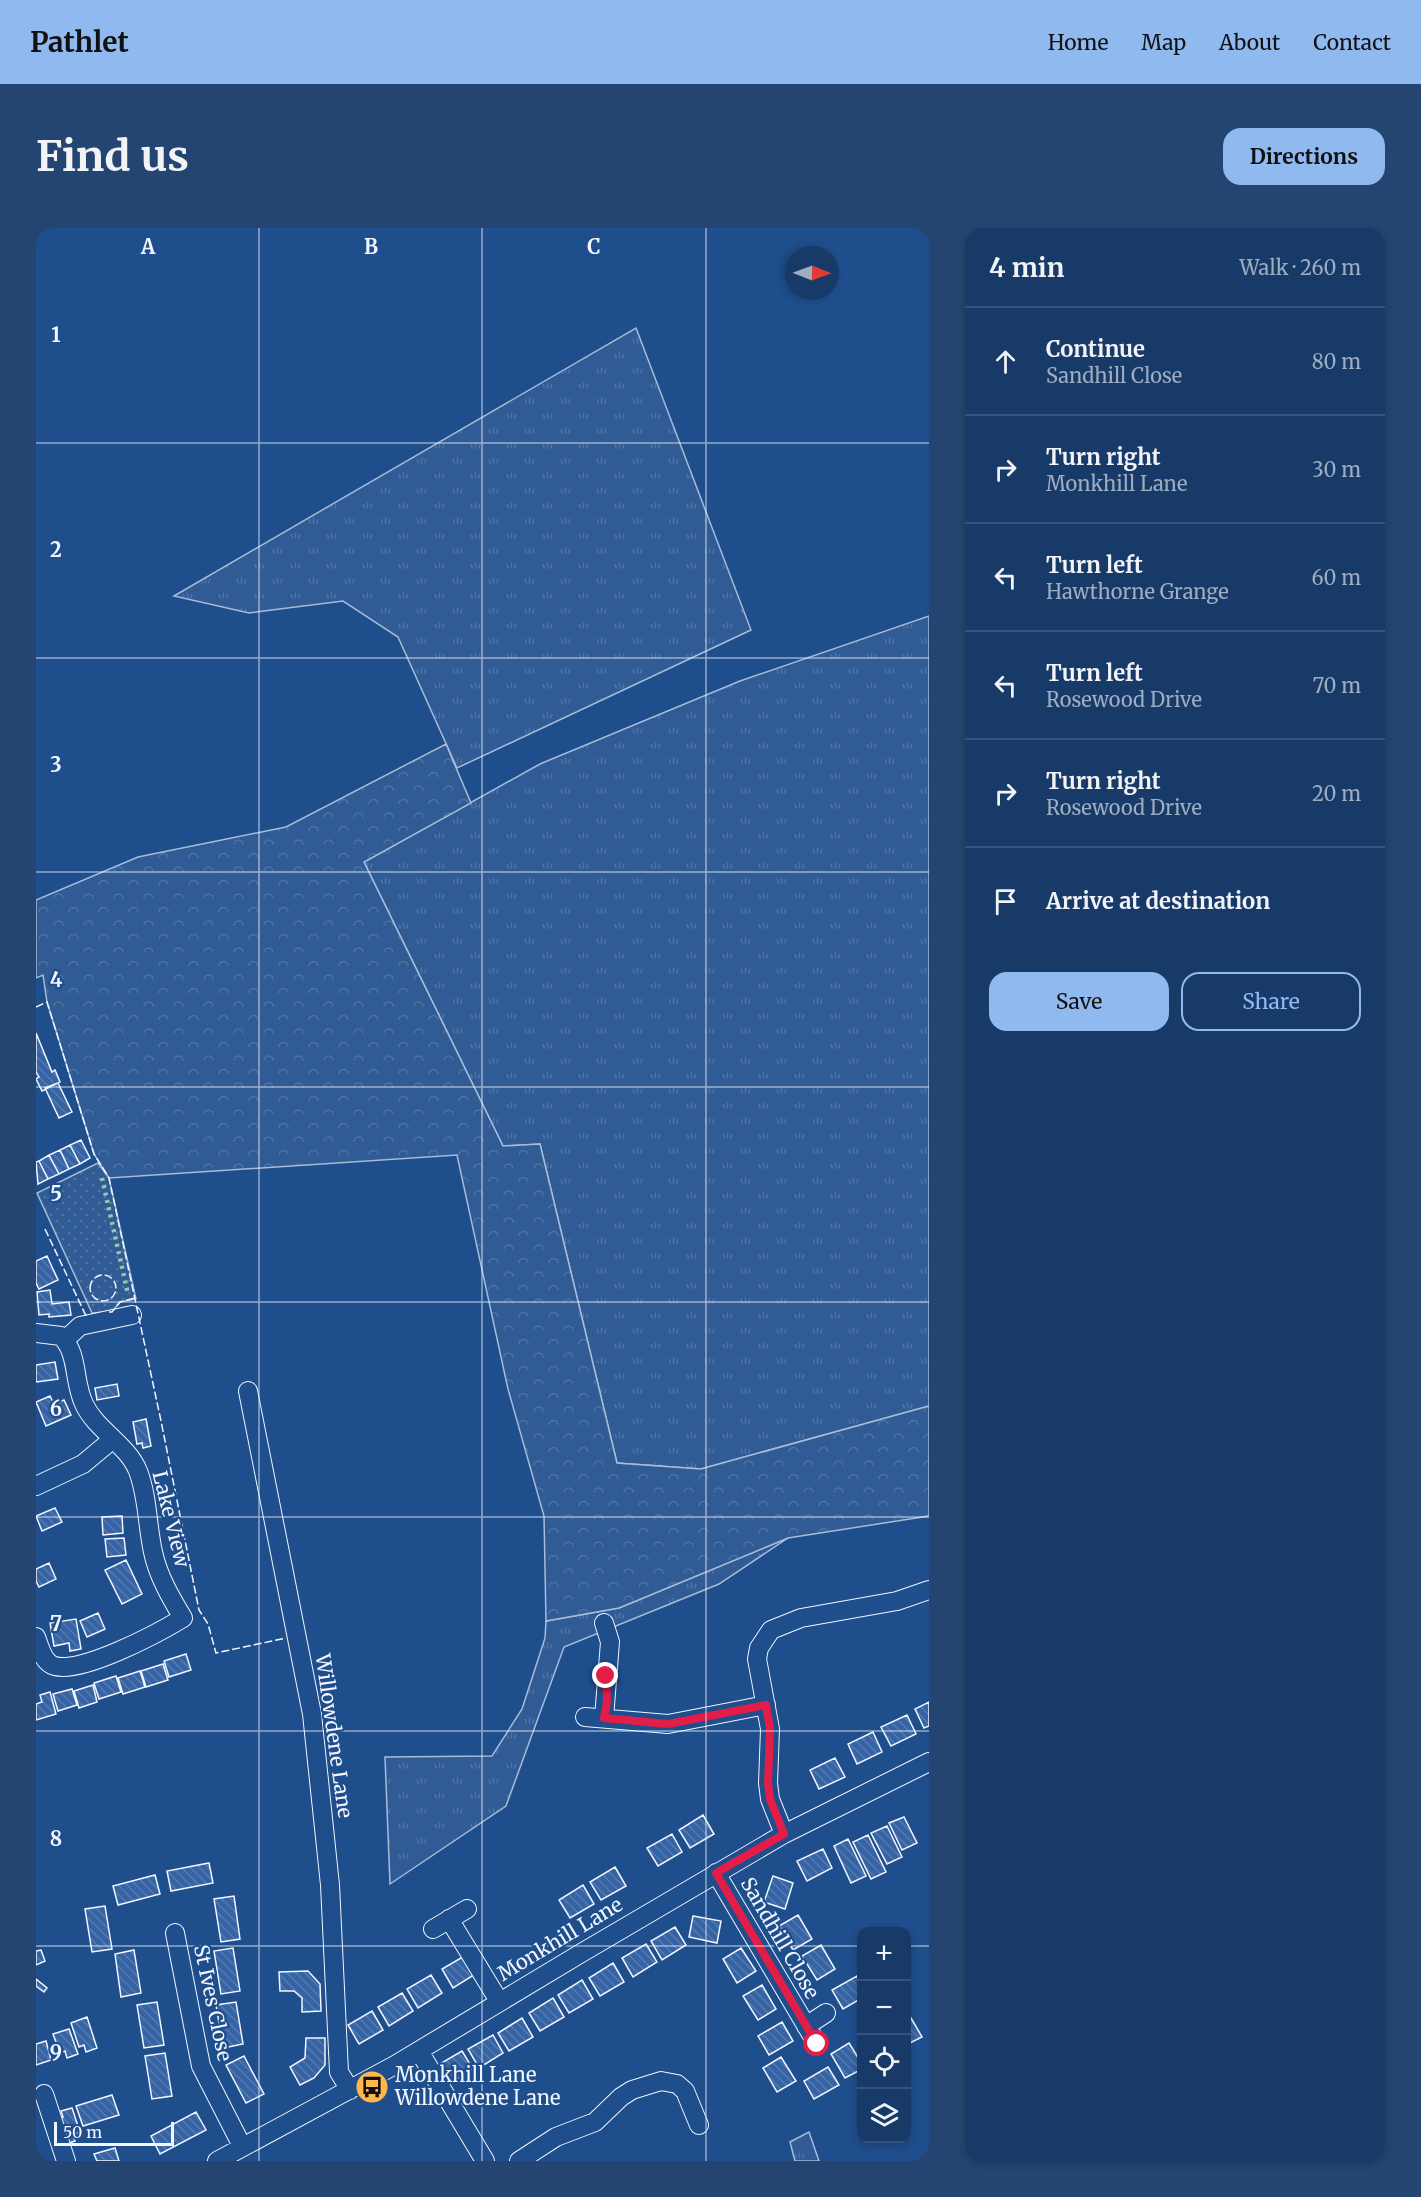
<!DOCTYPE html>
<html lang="en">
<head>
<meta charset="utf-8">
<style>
  body { margin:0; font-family:Merriweather,serif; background:#244571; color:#f1f3f6 }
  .controls { position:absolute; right:18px; bottom:18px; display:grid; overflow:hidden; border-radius:12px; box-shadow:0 3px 9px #0003 }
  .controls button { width:54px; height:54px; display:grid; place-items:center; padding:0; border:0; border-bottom:2px solid #36547d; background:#173a69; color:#f1f3f6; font:30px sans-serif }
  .compass { position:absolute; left:749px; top:18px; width:54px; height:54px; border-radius:50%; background:#173a69; box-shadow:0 3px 9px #0003; rotate:91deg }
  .scale { position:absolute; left:18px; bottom:15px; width:120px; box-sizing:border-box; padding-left:6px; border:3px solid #f2f6ff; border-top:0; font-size:16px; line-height:21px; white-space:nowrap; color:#f2f6ff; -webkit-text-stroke:4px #1f4e8c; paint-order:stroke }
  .stop { position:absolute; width:18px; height:18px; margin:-14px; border:4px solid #e11d48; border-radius:50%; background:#fff }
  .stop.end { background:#e11d48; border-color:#fff; box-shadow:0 2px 6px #0008 }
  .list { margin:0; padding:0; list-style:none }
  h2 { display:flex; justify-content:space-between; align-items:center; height:78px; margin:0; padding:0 24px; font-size:26px }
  h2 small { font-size:20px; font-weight:400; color:#9eadc0 }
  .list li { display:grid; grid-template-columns:39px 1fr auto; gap:18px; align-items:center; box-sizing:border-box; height:108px; padding:0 24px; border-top:2px solid #36547d }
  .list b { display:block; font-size:22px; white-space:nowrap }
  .list p { margin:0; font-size:20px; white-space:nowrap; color:#9eadc0 }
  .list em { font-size:20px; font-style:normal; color:#9eadc0 }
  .actions { display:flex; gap:12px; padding:18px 24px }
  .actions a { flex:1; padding:14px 0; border:2px solid #90b9f0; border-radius:18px; text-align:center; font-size:21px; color:#90b9f0 }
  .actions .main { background:#90b9f0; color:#111 }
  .icon { flex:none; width:33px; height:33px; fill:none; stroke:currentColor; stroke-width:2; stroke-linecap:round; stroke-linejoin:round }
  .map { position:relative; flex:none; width:893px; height:1933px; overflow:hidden; border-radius:18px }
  header { display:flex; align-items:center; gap:36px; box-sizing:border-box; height:84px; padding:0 30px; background:#90b9f0; color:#111 }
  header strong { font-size:28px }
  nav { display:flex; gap:33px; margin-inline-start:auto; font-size:21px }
  .intro { display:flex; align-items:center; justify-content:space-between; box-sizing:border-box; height:144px; padding:0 36px }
  h1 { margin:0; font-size:42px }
  .button { padding:15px 27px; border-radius:18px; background:#90b9f0; color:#111; font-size:21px; font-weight:700 }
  main { display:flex; gap:36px; padding:0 36px }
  aside { flex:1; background:#173a69; border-radius:18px; box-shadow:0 3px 9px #0003 }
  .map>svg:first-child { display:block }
</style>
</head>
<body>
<header>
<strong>Pathlet</strong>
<nav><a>Home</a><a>Map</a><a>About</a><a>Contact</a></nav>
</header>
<div class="intro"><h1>Find us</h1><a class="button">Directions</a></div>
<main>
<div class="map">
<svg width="893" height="1933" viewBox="0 0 893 1933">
  <defs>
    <pattern id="grass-tufts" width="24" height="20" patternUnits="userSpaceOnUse" patternTransform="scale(1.5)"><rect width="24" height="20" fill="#305b95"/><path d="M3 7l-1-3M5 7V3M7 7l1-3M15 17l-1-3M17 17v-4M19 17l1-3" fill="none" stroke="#4e73a5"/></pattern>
    <pattern id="forest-crowns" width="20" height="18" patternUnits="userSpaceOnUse" patternTransform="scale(1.5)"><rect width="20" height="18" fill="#305b95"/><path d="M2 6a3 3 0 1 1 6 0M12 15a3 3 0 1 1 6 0" fill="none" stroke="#4e73a5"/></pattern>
    <pattern id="park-dots" width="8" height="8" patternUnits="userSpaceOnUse" patternTransform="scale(1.5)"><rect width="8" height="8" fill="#305b95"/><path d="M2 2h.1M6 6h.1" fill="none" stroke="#4e73a5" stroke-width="1.8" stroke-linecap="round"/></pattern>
    <pattern id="building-back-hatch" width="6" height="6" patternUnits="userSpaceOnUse" patternTransform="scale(1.5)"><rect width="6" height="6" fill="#3563a3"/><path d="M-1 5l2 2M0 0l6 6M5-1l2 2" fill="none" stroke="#537ab1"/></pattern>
  </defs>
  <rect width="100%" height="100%" fill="#1f4e8c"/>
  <!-- grass -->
  <path fill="url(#grass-tufts)" stroke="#a8bbd7" stroke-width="1.5" d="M 600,100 L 715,402 L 421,540 L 362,409 L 307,373 L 213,385 L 138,368 Z
    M 893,388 L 893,1178 L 665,1241 L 581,1235 L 504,916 L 467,918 L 328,634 L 504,536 L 704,453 Z
    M 752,1310 L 683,1356 L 528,1419 L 470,1578 L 354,1656 L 349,1529 L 456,1528 L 486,1481 L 509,1410 L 510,1393 L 583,1380 Z
    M 773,1904 L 783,1933 L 759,1933 L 754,1914 Z"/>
  <!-- forest -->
  <path fill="url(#forest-crowns)" stroke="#a8bbd7" stroke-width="1.5" d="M 410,516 L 435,575 L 328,634 L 467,918 L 504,916 L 581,1235 L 665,1241 L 893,1178 L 893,1288 L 752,1310 L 583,1380 L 510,1393 L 508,1288 L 472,1161 L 421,927 L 73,950 L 58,926 L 11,774 L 7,747 L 0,750 L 0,672 L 102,629 L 250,599 Z"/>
  <!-- park -->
  <path fill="url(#park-dots)" stroke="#a8bbd7" stroke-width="1.5" d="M 62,935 L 73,950 L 100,1071 L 84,1074 L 76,1084 L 56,1085 L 1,965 Z"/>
  <!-- building -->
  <path fill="url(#building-back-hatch)" stroke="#f2f6ff" stroke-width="1.5" d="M 0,805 L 16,844 L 19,842 L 24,854 L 6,863 L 0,851 L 3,849 L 0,844 Z
    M 22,855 L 36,884 L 23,890 L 9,860 Z
    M 45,912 L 54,930 L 44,936 L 34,917 Z
    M 34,917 L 44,936 L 33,941 L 24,922 Z
    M 24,922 L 33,941 L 23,946 L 13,927 Z
    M 13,927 L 23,946 L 12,951 L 3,933 Z
    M 3,933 L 12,951 L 2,956 L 0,934 Z
    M 11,1028 L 22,1052 L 3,1061 L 0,1055 L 0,1033 Z
    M 14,1062 L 16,1076 L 33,1074 L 35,1087 L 13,1089 L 13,1086 L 3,1087 L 1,1064 Z
    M 19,1134 L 22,1151 L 0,1154 L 0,1137 Z
    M 81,1156 L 83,1168 L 61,1172 L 59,1160 Z
    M 14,1168 L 18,1176 L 28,1172 L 35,1187 L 10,1198 L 0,1174 Z
    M 110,1191 L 115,1218 L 107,1220 L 106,1215 L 101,1216 L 97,1194 Z
    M 19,1280 L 26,1294 L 6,1303 L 0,1288 Z
    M 86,1288 L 87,1305 L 67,1307 L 66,1289 Z
    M 88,1310 L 90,1327 L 71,1329 L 69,1311 Z
    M 90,1332 L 106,1366 L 86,1376 L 69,1342 Z
    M 13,1335 L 20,1351 L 3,1359 L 0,1353 L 0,1341 Z
    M 62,1385 L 69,1401 L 51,1409 L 44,1393 Z
    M 40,1391 L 45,1421 L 34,1423 L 33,1415 L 18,1418 L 14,1395 Z
    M 150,1426 L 155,1442 L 133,1449 L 128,1433 Z
    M 127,1436 L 132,1452 L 110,1459 L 105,1443 Z
    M 104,1443 L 109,1459 L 87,1466 L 82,1450 Z
    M 80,1448 L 85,1464 L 63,1471 L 58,1455 Z
    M 57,1457 L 61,1474 L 43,1480 L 38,1463 Z
    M 36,1461 L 41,1477 L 22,1483 L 17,1466 Z
    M 14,1464 L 20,1486 L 0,1492 L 0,1476 L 6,1474 L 4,1467 Z
    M 893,1474 L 893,1498 L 888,1500 L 879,1481 Z
    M 871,1487 L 880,1506 L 855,1518 L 845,1499 Z
    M 837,1504 L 846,1524 L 821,1536 L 812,1516 Z
    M 799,1530 L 809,1549 L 783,1561 L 774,1542 Z
    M 667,1587 L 678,1606 L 654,1620 L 643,1602 Z
    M 868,1589 L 881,1615 L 866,1622 L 853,1595 Z
    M 851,1598 L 866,1629 L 851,1636 L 835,1605 Z
    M 636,1606 L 646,1624 L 622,1638 L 611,1620 Z
    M 832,1607 L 850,1644 L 835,1651 L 817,1614 Z
    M 812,1611 L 830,1648 L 815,1655 L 798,1618 Z
    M 787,1621 L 796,1640 L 771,1653 L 761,1633 Z
    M 173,1635 L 177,1655 L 135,1663 L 131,1643 Z
    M 579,1639 L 590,1658 L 565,1672 L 554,1654 Z
    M 119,1647 L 124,1666 L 82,1677 L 77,1658 Z
    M 737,1648 L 757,1655 L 749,1681 L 728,1674 Z
    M 547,1657 L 558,1676 L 534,1690 L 523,1672 Z
    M 198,1668 L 204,1711 L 185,1714 L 178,1671 Z
    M 69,1678 L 76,1721 L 56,1724 L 49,1681 Z
    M 762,1687 L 776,1711 L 757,1722 L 743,1698 Z
    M 657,1688 L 685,1693 L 681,1715 L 653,1709 Z
    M 639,1699 L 650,1717 L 626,1732 L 615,1713 Z
    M 610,1716 L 621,1734 L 597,1749 L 586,1730 Z
    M 785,1717 L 799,1741 L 781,1752 L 766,1728 Z
    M 197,1720 L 204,1763 L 185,1766 L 178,1723 Z
    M 705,1720 L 720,1743 L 701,1755 L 687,1731 Z
    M 5,1722 L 9,1733 L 0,1737 L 0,1723 Z
    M 98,1722 L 105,1765 L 85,1769 L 79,1726 Z
    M 430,1727 L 441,1745 L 417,1760 L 406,1741 Z
    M 577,1735 L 588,1754 L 564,1768 L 553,1750 Z
    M 272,1743 L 284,1756 L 285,1783 L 266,1784 L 266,1770 L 258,1763 L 244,1763 L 243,1744 Z
    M 395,1747 L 406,1765 L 382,1780 L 371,1761 Z
    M 821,1748 L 826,1757 L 826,1770 L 807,1781 L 796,1762 Z
    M 0,1751 L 11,1760 L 8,1764 L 0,1758 Z
    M 546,1752 L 557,1771 L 533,1785 L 522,1767 Z
    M 726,1757 L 740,1781 L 722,1792 L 707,1768 Z
    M 366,1765 L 377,1783 L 353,1798 L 342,1779 Z
    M 517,1770 L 528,1789 L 504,1803 L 493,1785 Z
    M 121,1774 L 128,1817 L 108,1820 L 101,1777 Z
    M 200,1774 L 207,1816 L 187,1820 L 180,1777 Z
    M 336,1783 L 347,1802 L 323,1816 L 312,1797 Z
    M 51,1789 L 61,1820 L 50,1824 L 48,1817 L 43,1819 L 35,1795 Z
    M 486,1790 L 497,1809 L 473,1823 L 462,1805 Z
    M 875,1790 L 886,1809 L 870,1817 L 870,1792 Z
    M 746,1794 L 757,1813 L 733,1827 L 722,1808 Z
    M 33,1801 L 42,1826 L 31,1830 L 29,1823 L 24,1825 L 17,1806 Z
    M 457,1807 L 467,1825 L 443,1840 L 432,1821 Z
    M 270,1810 L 289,1810 L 289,1837 L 278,1850 L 264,1857 L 254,1839 L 269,1830 Z
    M 10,1813 L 15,1832 L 0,1837 L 0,1816 Z
    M 813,1815 L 826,1836 L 826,1841 L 809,1850 L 795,1826 Z
    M 426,1823 L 437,1841 L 413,1856 L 402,1837 Z
    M 129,1825 L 136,1868 L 116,1871 L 109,1828 Z
    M 208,1828 L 228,1866 L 210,1875 L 190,1837 Z
    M 745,1829 L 760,1853 L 741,1864 L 727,1840 Z
    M 792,1839 L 803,1857 L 778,1871 L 768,1853 Z
    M 76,1867 L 83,1887 L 47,1898 L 40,1878 Z
    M 36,1880 L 44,1904 L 37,1907 L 39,1913 L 30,1916 L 22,1891 L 27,1889 L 25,1883 Z
    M 160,1884 L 170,1902 L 124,1926 L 115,1908 Z
    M 79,1920 L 83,1933 L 61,1933 L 58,1926 Z"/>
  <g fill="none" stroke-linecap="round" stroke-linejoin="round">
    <!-- minor casing -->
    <g stroke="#f2f6ff" stroke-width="20">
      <path id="minor" d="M 0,1105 L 25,1108 C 43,1126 37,1153 48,1176 C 60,1202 91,1216 102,1243 C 112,1269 111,1297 117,1324 C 122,1348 135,1370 147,1390 C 124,1404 41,1449 16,1437 C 6,1432 4,1419 0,1409
        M 29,1112 L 44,1098 L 96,1087
        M 212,1163 L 276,1486 L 294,1657 L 303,1844 L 314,1862
        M 0,1258 L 47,1236 L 77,1211
        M 568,1395 L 574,1414 L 568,1490
        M 549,1489 L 632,1496 L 730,1477
        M 748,1606 L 734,1571 L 732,1555 L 734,1501 L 721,1431 L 723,1420 L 735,1402 L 765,1390 L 861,1373 L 893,1362
        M 680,1645 L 781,1816
        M 413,1691 L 463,1773
        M 397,1701 L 431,1681
        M 139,1705 L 165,1838 L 206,1918
        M 770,1798 L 790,1785
        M 383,1823 L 449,1933
        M 8,1866 L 30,1933
        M 181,1933 L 359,1837 L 547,1724 L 748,1606 L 893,1534
        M 483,1933 L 520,1909 L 559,1894 L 585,1869 L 596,1862 L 625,1853 L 641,1856 L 649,1863 L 663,1897"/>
    </g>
    <!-- minor -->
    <use href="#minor" stroke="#1f4e8c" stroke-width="18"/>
    <!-- hedge -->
    <path stroke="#97c8a6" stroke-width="4.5" stroke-dasharray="3 4.5" stroke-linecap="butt" d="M 66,950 L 92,1066"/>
    <!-- fence -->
    <path stroke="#f2f6ff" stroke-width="1.5" stroke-dasharray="8 3" stroke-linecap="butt" d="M 0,779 L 11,774 L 58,926 L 73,950 L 125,1193 L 163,1382 L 172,1396 L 180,1425 L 250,1410
      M 9,1001 L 51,1090
      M54 1060a13 13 0 1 1 26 0a13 13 0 1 1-26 0Z
      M 73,1084 L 76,1084 L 84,1074 L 99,1070"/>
  </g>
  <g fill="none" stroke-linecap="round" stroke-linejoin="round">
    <!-- route -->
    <path stroke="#e11d48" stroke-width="8" d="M 570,1448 L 571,1474 L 568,1490 L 632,1496 L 730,1477 L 734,1501 L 732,1555 L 734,1571 L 748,1606 L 680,1645 L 781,1816"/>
  </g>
  <!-- grid -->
  <path fill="none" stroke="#f2f6ff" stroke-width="1.5" stroke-opacity="0.55" d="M 223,0 L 223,1933M 446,0 L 446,1933M 670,0 L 670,1933M 0,215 L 893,215M 0,430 L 893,430M 0,644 L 893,644M 0,859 L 893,859M 0,1074 L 893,1074M 0,1289 L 893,1289M 0,1503 L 893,1503M 0,1718 L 826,1718M 870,1718 L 893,1718"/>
  <!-- icons -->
  <defs>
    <g id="bus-disc" transform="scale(1.725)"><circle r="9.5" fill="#ffb74d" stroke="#1f4e8c"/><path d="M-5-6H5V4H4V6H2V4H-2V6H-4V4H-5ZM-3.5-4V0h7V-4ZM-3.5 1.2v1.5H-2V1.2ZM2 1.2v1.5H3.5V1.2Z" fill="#111"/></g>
  </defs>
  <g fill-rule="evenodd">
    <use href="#bus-disc" x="336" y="1859"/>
  </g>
  <g text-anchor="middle" stroke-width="4.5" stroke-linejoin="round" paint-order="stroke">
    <!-- street labels -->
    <g font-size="20" fill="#f2f6ff" stroke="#1f4e8c">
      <text transform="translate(135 1291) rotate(76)" y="7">Lake View</text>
      <text transform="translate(298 1508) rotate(82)" y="7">Willowdene Lane</text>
      <text transform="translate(744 1710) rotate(60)" y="7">Sandhill Close</text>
      <text transform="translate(524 1711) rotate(-31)" y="7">Monkhill Lane</text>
      <text transform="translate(177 1775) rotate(78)" y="7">St Ives Close</text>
    </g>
    <!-- poi labels -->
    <g font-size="20" fill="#f2f6ff" stroke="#1f4e8c" text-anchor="start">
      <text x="359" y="1854">Monkhill Lane<tspan x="359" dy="23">Willowdene Lane</tspan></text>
    </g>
  </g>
  <g font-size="20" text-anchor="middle" font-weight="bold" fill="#f2f6ff" stroke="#1f4e8c" stroke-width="4.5" stroke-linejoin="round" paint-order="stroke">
    <text x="112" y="26">A</text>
    <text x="335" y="26">B</text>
    <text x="558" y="26">C</text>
    <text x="20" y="114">1</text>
    <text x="20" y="329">2</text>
    <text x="20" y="544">3</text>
    <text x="20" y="759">4</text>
    <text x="20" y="973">5</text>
    <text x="20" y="1188">6</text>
    <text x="20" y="1403">7</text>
    <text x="20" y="1618">8</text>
    <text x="20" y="1832">9</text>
  </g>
</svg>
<div class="controls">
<button>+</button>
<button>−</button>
<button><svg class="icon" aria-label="locate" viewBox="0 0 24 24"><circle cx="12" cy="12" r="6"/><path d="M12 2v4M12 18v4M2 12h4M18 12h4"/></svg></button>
<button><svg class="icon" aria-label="layers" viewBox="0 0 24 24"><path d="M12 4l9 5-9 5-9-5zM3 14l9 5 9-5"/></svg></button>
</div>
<svg class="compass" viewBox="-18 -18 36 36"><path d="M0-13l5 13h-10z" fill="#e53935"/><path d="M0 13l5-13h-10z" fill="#9eadc0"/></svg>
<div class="scale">50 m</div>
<div class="stop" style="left:781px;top:1816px"></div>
<div class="stop end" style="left:570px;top:1448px"></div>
</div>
<aside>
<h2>4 min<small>Walk · 260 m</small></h2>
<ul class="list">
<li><svg class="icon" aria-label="ahead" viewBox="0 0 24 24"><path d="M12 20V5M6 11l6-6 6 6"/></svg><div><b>Continue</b><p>Sandhill Close</p></div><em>80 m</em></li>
<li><svg class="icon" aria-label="right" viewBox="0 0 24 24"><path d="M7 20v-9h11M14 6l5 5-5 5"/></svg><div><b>Turn right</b><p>Monkhill Lane</p></div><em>30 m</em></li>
<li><svg class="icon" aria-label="left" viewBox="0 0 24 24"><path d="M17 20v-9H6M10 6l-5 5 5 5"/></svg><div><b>Turn left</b><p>Hawthorne Grange</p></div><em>60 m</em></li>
<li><svg class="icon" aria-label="left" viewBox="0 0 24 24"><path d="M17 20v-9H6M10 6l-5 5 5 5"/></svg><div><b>Turn left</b><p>Rosewood Drive</p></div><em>70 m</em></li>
<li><svg class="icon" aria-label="right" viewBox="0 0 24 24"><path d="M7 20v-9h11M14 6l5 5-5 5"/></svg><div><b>Turn right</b><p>Rosewood Drive</p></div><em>20 m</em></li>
<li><svg class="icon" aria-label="arrive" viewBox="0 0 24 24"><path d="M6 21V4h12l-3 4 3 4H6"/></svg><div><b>Arrive at destination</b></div></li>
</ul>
<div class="actions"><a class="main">Save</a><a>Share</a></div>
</aside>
</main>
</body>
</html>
